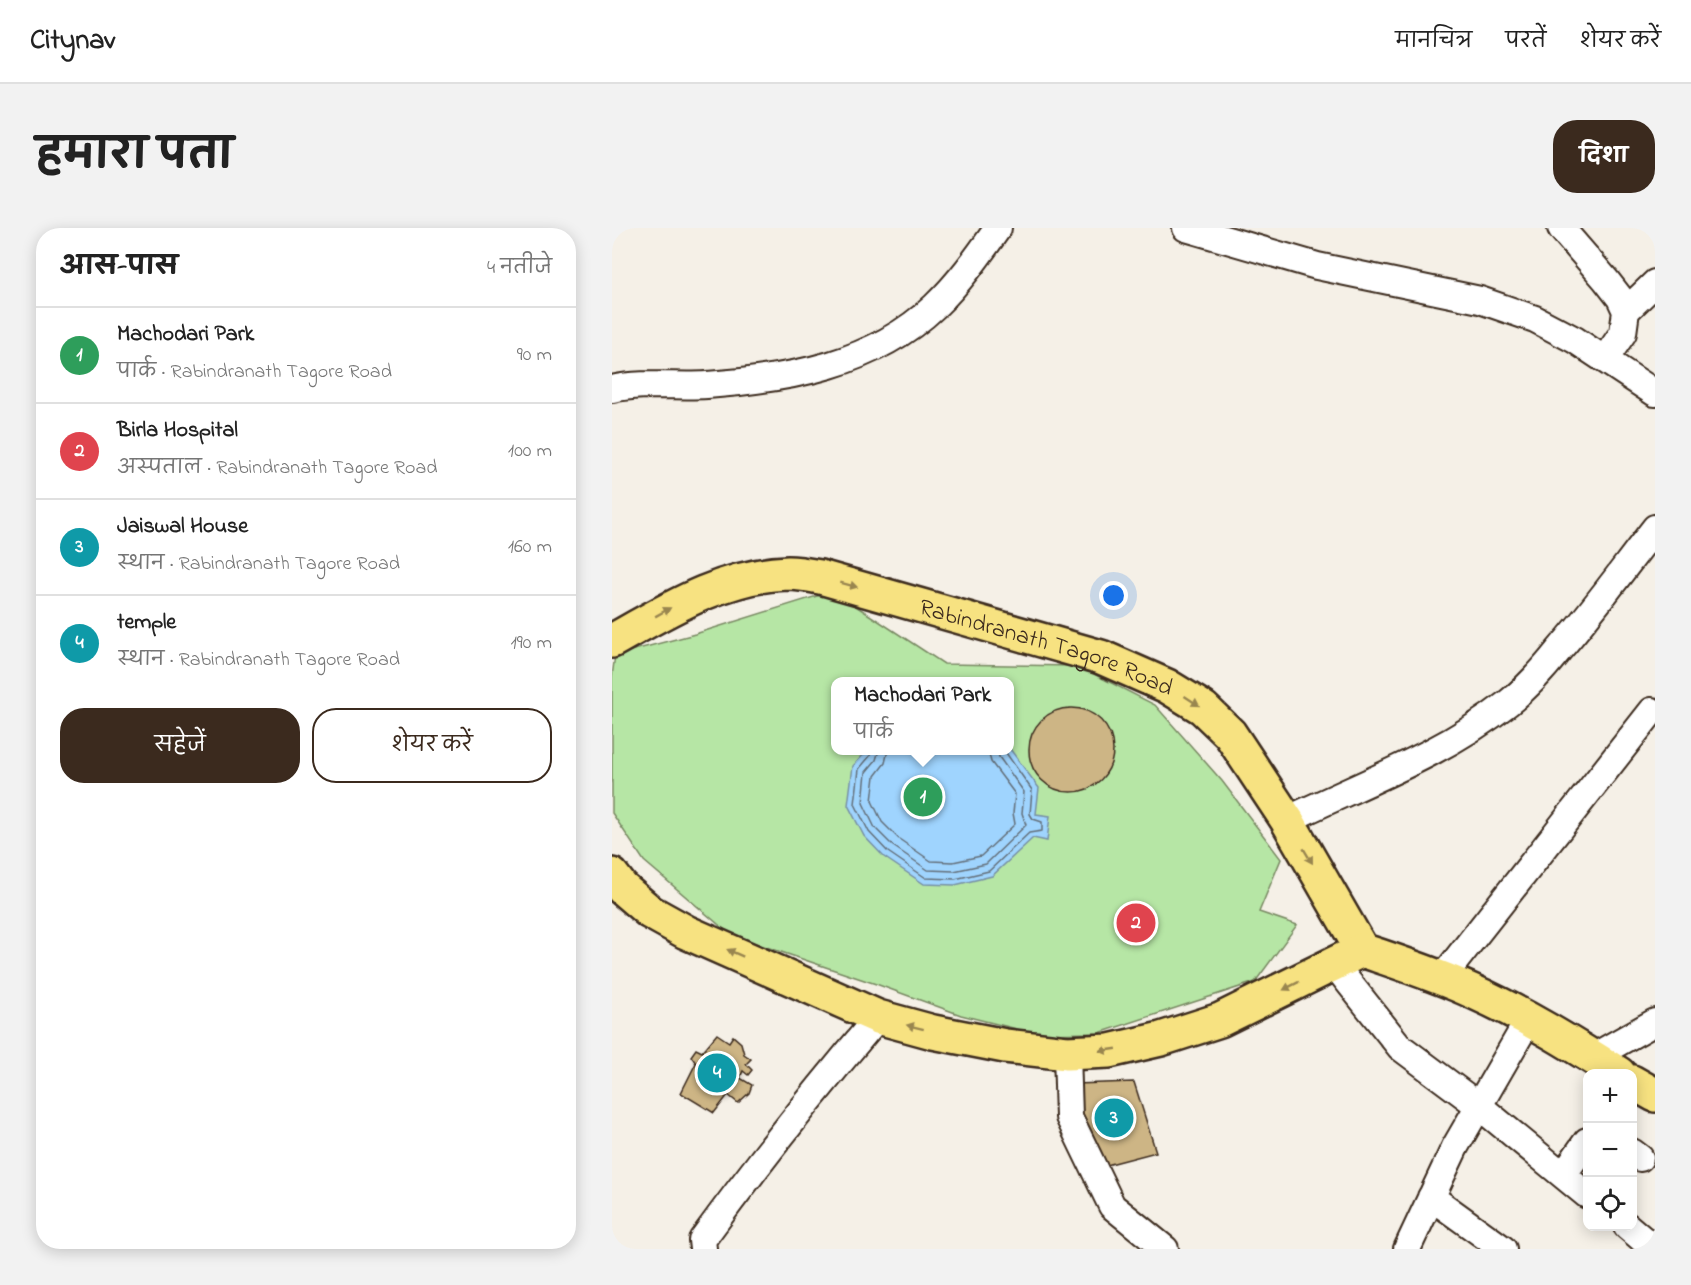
<!DOCTYPE html>
<html lang="hi">
<head>
<meta charset="utf-8">
<style>
  body { margin:0; font-family:"Indie Flower","Playpen Sans Deva",sans-serif; background:#f2f2f2; color:#222 }
  .controls { position:absolute; right:18px; bottom:18px; display:grid; overflow:hidden; border-radius:12px; box-shadow:0 3px 15px #0003 }
  .controls button { width:54px; height:54px; display:grid; place-items:center; padding:0; border:0; border-bottom:2px solid #e0e0e0; background:#fff; color:#222; font:30px sans-serif }
  .you { position:absolute; left:502px; top:368px; width:21px; height:21px; margin:-15px; border:4px solid #fff; border-radius:50%; background:#1a73e8; box-shadow:0 0 0 9px #1a73e833 }
  .badge { display:grid; place-items:center; width:39px; height:39px; border-radius:50%; background:#3b2a1e; color:#fff; font-size:20px; font-weight:700 }
  .pin { position:absolute; translate:-50% -50%; border:3px solid #fff; box-shadow:0 2px 6px #0006 }
  .popup { position:absolute; left:219px; top:449px; width:183px; height:78px; box-sizing:border-box; display:grid; place-content:center; border-radius:12px; background:#fff; filter:drop-shadow(0 2px 4px #0005); font-size:20px; white-space:nowrap; color:#767676 }
  .popup b { font-size:22px; color:#222 }
  .popup::after { content:''; position:absolute; left:50%; top:100%; margin-left:-12px; border:12px solid transparent; border-top-color:#fff }
  .list { margin:0; padding:0; list-style:none }
  h2 { display:flex; justify-content:space-between; align-items:center; height:78px; margin:0; padding:0 24px; font-size:26px }
  h2 small { font-size:20px; font-weight:400; color:#767676 }
  .list li { display:grid; grid-template-columns:39px 1fr auto; gap:18px; align-items:center; box-sizing:border-box; height:96px; padding:0 24px; border-top:2px solid #e0e0e0 }
  .list b { display:block; font-size:22px; white-space:nowrap }
  .list p { margin:0; font-size:20px; white-space:nowrap; color:#767676 }
  .list em { font-size:20px; font-style:normal; color:#767676 }
  .actions { display:flex; gap:12px; padding:18px 24px }
  .actions a { flex:1; padding:14px 0; border:2px solid #3b2a1e; border-radius:24px; text-align:center; font-size:21px; color:#3b2a1e }
  .actions .main { background:#3b2a1e; color:#fff }
  .icon { flex:none; width:33px; height:33px; fill:none; stroke:currentColor; stroke-width:2; stroke-linecap:round; stroke-linejoin:round }
  .map { position:relative; flex:none; width:1043px; height:1021px; overflow:hidden; border-radius:24px }
  header { display:flex; align-items:center; gap:36px; box-sizing:border-box; height:84px; padding:0 30px; background:#fff; border-bottom:2px solid #e0e0e0 }
  header strong { font-size:28px }
  nav { display:flex; gap:33px; margin-inline-start:auto; font-size:21px }
  .intro { display:flex; align-items:center; justify-content:space-between; box-sizing:border-box; height:144px; padding:0 36px }
  h1 { margin:0; font-size:42px }
  .button { padding:15px 27px; border-radius:24px; background:#3b2a1e; color:#fff; font-size:21px; font-weight:700 }
  main { display:flex; gap:36px; padding:0 36px }
  aside { flex:1; background:#fff; border-radius:24px; box-shadow:0 3px 15px #0003 }
  .map>svg:first-child { display:block }
</style>
</head>
<body>
<header>
<strong>Citynav</strong>
<nav><a>मानचित्र</a><a>परतें</a><a>शेयर करें</a></nav>
</header>
<div class="intro"><h1>हमारा पता</h1><a class="button">दिशा</a></div>
<main>
<aside>
<h2>आस-पास<small>4 नतीजे</small></h2>
<ul class="list">
<li><span class="badge" style="background:#2e9e5b">1</span><div><b>Machodari Park</b><p>पार्क · Rabindranath Tagore Road</p></div><em>90 m</em></li>
<li><span class="badge" style="background:#e0444e">2</span><div><b>Birla Hospital</b><p>अस्पताल · Rabindranath Tagore Road</p></div><em>100 m</em></li>
<li><span class="badge" style="background:#0f9aa8">3</span><div><b>Jaiswal House</b><p>स्थान · Rabindranath Tagore Road</p></div><em>160 m</em></li>
<li><span class="badge" style="background:#0f9aa8">4</span><div><b>temple</b><p>स्थान · Rabindranath Tagore Road</p></div><em>190 m</em></li>
</ul>
<div class="actions"><a class="main">सहेजें</a><a>शेयर करें</a></div>
</aside>
<div class="map">
<svg width="1043" height="1021" viewBox="0 0 1043 1021">
  <rect width="100%" height="100%" fill="#f5f0e7"/>
  <filter id="ink" filterUnits="userSpaceOnUse"><feTurbulence type="fractalNoise" baseFrequency=".0167" numOctaves="2"/><feDisplacementMap in="SourceGraphic" scale="12" xChannelSelector="R" yChannelSelector="G"/><feConvolveMatrix kernelMatrix="1 2 1 2 8 2 1 2 1" color-interpolation-filters="sRGB"/></filter>
  <g filter="url(#ink)">
    <!-- green -->
    <path fill="#b6e6a5" stroke="#788862" stroke-width="1.5" fill-rule="evenodd" d="M 221,363 L 332,436 L 466,438 L 543,477 L 610,553 L 669,631 L 647,684 L 685,697 L 643,754 L 487,805 L 425,806 L 349,787 L 264,756 L 119,707 L 32,633 L 0,585 L 0,449 L 3,427 L 83,406 ZM 224,454 L 398,454 L 398,522 L 224,522 Z"/>
    <!-- water -->
    <path fill="#9fd4fe" stroke="#7790a4" stroke-width="1.5" d="M 398,521 L 427,560 L 424,586 L 438,588 L 435,613 L 421,610 L 380,648 L 343,657 L 312,656 L 272,629 L 252,608 L 236,577 L 241,538 L 255,523 L 398,522 Z"/>
    <g fill="none" stroke-linecap="round" stroke-linejoin="round">
      <!-- shore -->
      <path stroke="#636e78" stroke-width="1.5" d="M 259,522 L 258,528 L 247,541 L 243,576 L 257,604 L 276,624 L 314,650 L 343,651 L 377,643 L 417,605 L 430,603 L 430,594 L 421,591 L 418,586 L 420,562 L 392,522
        M 267,522 L 264,532 L 254,544 L 251,575 L 263,600 L 281,618 L 316,642 L 342,643 L 374,636 L 414,597 L 410,585 L 412,564 L 387,529 L 385,522
        M 276,522 L 273,535 L 263,548 L 260,573 L 270,594 L 287,611 L 319,633 L 341,634 L 369,628 L 403,596 L 401,585 L 403,566 L 379,534 L 376,522"/>
    </g>
    <!-- building -->
    <path fill="#cdb585" stroke="#3b2a1e" stroke-width="1.5" d="M417 522a42 42 0 1 1 84 0a42 42 0 1 1-84 0Z
      M 105,806 L 117,814 L 121,808 L 129,815 L 132,826 L 139,831 L 134,836 L 140,842 L 136,847 L 131,843 L 128,850 L 140,857 L 137,865 L 126,875 L 116,867 L 102,885 L 69,865 L 84,835 L 79,828 L 84,821 L 90,824 Z
      M 522,854 L 544,924 L 483,940 L 463,856 Z"/>
    <g fill="none" stroke-linecap="round" stroke-linejoin="round">
      <!-- minor casing -->
      <g stroke="#3b2a1e" stroke-width="30">
        <path id="minor" d="M 574,0 L 705,38 L 868,72 L 923,91 L 963,112 L 1043,165
          M 949,0 L 994,52 L 1008,70 L 1014,83 L 1011,105 L 993,131
          M 1014,83 L 1043,55
          M 0,161 C 32,154 63,159 95,157 C 177,151 261,137 323,78 C 347,55 367,27 386,0
          M 675,592 C 749,556 830,527 896,475 C 915,460 932,441 947,422 C 981,383 1011,341 1043,300
          M 722,736 L 788,819 L 867,878 L 975,967
          M 830,750 L 1040,483
          M 455,825 L 457,889 L 500,978 L 553,1021
          M 981,829 L 1043,794
          M 1020,924 L 1028,930
          M 951,947 L 975,913
          M 819,969 L 891,1021
          M 1015,998 L 1042,1021
          M 91,1021 L 90,1012 C 146,935 205,861 266,789
          M 795,1021 L 843,919 L 917,791"/>
      </g>
      <!-- major casing -->
      <g stroke="#3b2a1e" stroke-width="38">
        <g id="major">
          <path id="s1" d="M 0,413 C 55,382 111,347 176,345 C 186,345 197,347 208,349 L 489,429 L 555,458 L 591,480 L 618,506 L 675,592 L 750,722 C 788,735 826,747 862,764 C 913,787 960,816 1007,846"/>
          <path d="M 0,647 L 10,660 L 38,684 L 74,704 L 266,789 L 321,804 L 393,818 L 455,825 L 497,823 L 549,811 L 608,792 L 750,722"/>
          <path d="M 1020,854 L 1043,867"/>
        </g>
      </g>
      <!-- minor -->
      <use href="#minor" stroke="#fff" stroke-width="26"/>
      <!-- major -->
      <use href="#major" stroke="#f7e281" stroke-width="33"/>
    </g>
    <!-- one-way arrows -->
    <defs><path id="oneway-solid" d="M-6-.8H1V-3.2L6.5 0L1 3.2V.8H-6Z" transform="scale(1.5)"/></defs>
    <g fill="#998650">
      <use href="#oneway-solid" transform="translate(237 357) rotate(15)"/>
      <use href="#oneway-solid" transform="translate(51 384) rotate(-29)"/>
      <use href="#oneway-solid" transform="translate(580 473) rotate(33)"/>
      <use href="#oneway-solid" transform="translate(696 628) rotate(59)"/>
      <use href="#oneway-solid" transform="translate(123 725) rotate(-156)"/>
      <use href="#oneway-solid" transform="translate(679 758) rotate(153)"/>
      <use href="#oneway-solid" transform="translate(303 799) rotate(-166)"/>
      <use href="#oneway-solid" transform="translate(496 822) rotate(172)"/>
    </g>
  </g>
  <g text-anchor="middle" stroke-width="5" stroke-linejoin="round" paint-order="stroke">
    <!-- street labels -->
    <g font-size="24" fill="#3b2a1e" stroke="#fff">
      <text dy="8" stroke="none"><textPath href="#s1" startOffset="460">Rabindranath Tagore Road</textPath></text>
    </g>
  </g>
</svg>
<div class="controls">
<button>+</button>
<button>−</button>
<button><svg class="icon" aria-label="locate" viewBox="0 0 24 24"><circle cx="12" cy="12" r="6"/><path d="M12 2v4M12 18v4M2 12h4M18 12h4"/></svg></button>
</div>
<div class="you"></div>
<div class="pin badge" style="left:311px;top:569px;background:#2e9e5b">1</div>
<div class="popup"><b>Machodari Park</b>पार्क</div>
<div class="pin badge" style="left:524px;top:695px;background:#e0444e">2</div>
<div class="pin badge" style="left:502px;top:890px;background:#0f9aa8">3</div>
<div class="pin badge" style="left:105px;top:845px;background:#0f9aa8">4</div>
</div>
</main>
</body>
</html>
